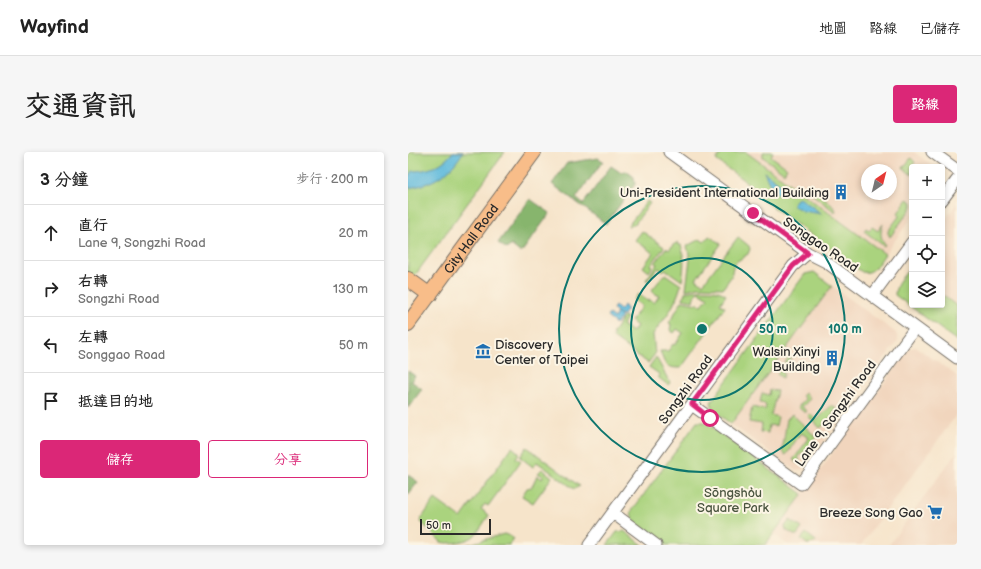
<!DOCTYPE html>
<html lang="zh-TW">
<head>
<meta charset="utf-8">
<style>
  body { margin:0; font-family:"Balsamiq Sans","LXGW WenKai TC",sans-serif; background:#f6f6f6; color:#222 }
  .controls { position:absolute; right:12px; top:12px; display:grid; overflow:hidden; border-radius:4px; box-shadow:0 2px 6px #0003 }
  .controls button { width:36px; height:36px; display:grid; place-items:center; padding:0; border:0; border-bottom:1px solid #e0e0e0; background:#fff; color:#222; font:20px sans-serif }
  .compass { position:absolute; left:453px; top:12px; width:36px; height:36px; border-radius:50%; background:#fff; box-shadow:0 2px 6px #0003; rotate:35deg }
  .scale { position:absolute; left:12px; bottom:10px; width:71px; box-sizing:border-box; padding-left:4px; border:2px solid #2b2b2b; border-top:0; font-size:11px; line-height:14px; white-space:nowrap; color:#2b2b2b; -webkit-text-stroke:3px #fcf5e5; paint-order:stroke }
  .stop { position:absolute; width:12px; height:12px; margin:-9px; border:3px solid #db2777; border-radius:50%; background:#fff }
  .stop.end { background:#db2777; border-color:#fff; box-shadow:0 1px 4px #0008 }
  .list { margin:0; padding:0; list-style:none }
  h2 { display:flex; justify-content:space-between; align-items:center; height:52px; margin:0; padding:0 16px; font-size:17px }
  h2 small { font-size:13px; font-weight:400; color:#767676 }
  .list li { display:grid; grid-template-columns:26px 1fr auto; gap:12px; align-items:center; box-sizing:border-box; height:56px; padding:0 16px; border-top:1px solid #e0e0e0 }
  .list b { display:block; font-size:15px; white-space:nowrap }
  .list p { margin:0; font-size:13px; white-space:nowrap; color:#767676 }
  .list em { font-size:13px; font-style:normal; color:#767676 }
  .actions { display:flex; gap:8px; padding:12px 16px }
  .actions a { flex:1; padding:9px 0; border:1px solid #db2777; border-radius:4px; text-align:center; font-size:14px; color:#db2777 }
  .actions .main { background:#db2777; color:#fff }
  .icon { flex:none; width:22px; height:22px; fill:none; stroke:currentColor; stroke-width:2; stroke-linecap:round; stroke-linejoin:round }
  .map { position:relative; flex:none; width:549px; height:393px; overflow:hidden; border-radius:4px }
  header { display:flex; align-items:center; gap:24px; box-sizing:border-box; height:56px; padding:0 20px; background:#fff; border-bottom:1px solid #e0e0e0 }
  header strong { font-size:19px }
  nav { display:flex; gap:22px; margin-inline-start:auto; font-size:14px }
  .intro { display:flex; align-items:center; justify-content:space-between; box-sizing:border-box; height:96px; padding:0 24px }
  h1 { margin:0; font-size:28px }
  .button { padding:10px 18px; border-radius:4px; background:#db2777; color:#fff; font-size:14px; font-weight:700 }
  main { display:flex; gap:24px; padding:0 24px }
  aside { flex:1; background:#fff; border-radius:4px; box-shadow:0 2px 6px #0003 }
  .map>svg:first-child { display:block }
</style>
</head>
<body>
<header>
<strong>Wayfind</strong>
<nav><a>地圖</a><a>路線</a><a>已儲存</a></nav>
</header>
<div class="intro"><h1>交通資訊</h1><a class="button">路線</a></div>
<main>
<aside>
<h2>3 分鐘<small>步行 · 200 m</small></h2>
<ul class="list">
<li><svg class="icon" aria-label="ahead" viewBox="0 0 24 24"><path d="M12 20V5M6 11l6-6 6 6"/></svg><div><b>直行</b><p>Lane 9, Songzhi Road</p></div><em>20 m</em></li>
<li><svg class="icon" aria-label="right" viewBox="0 0 24 24"><path d="M7 20v-9h11M14 6l5 5-5 5"/></svg><div><b>右轉</b><p>Songzhi Road</p></div><em>130 m</em></li>
<li><svg class="icon" aria-label="left" viewBox="0 0 24 24"><path d="M17 20v-9H6M10 6l-5 5 5 5"/></svg><div><b>左轉</b><p>Songgao Road</p></div><em>50 m</em></li>
<li><svg class="icon" aria-label="arrive" viewBox="0 0 24 24"><path d="M6 21V4h12l-3 4 3 4H6"/></svg><div><b>抵達目的地</b></div></li>
</ul>
<div class="actions"><a class="main">儲存</a><a>分享</a></div>
</aside>
<div class="map">
<svg width="549" height="393" viewBox="0 0 549 393">
  <rect width="100%" height="100%" fill="#fcf5e5"/>
  <filter id="ink" filterUnits="userSpaceOnUse"><feTurbulence type="fractalNoise" baseFrequency=".025" numOctaves="2"/><feDisplacementMap in="SourceGraphic" scale="8" xChannelSelector="R" yChannelSelector="G"/><feConvolveMatrix kernelMatrix="1 2 1 2 8 2 1 2 1" color-interpolation-filters="sRGB"/></filter>
  <filter id="wash" filterUnits="userSpaceOnUse"><feTurbulence type="fractalNoise" baseFrequency=".012" numOctaves="4" result="noise"/><feDisplacementMap in="SourceGraphic" scale="16" xChannelSelector="R" yChannelSelector="G"/><feGaussianBlur stdDeviation="0.9" result="paint"/><feColorMatrix in="noise" values="0 0 0 0 0 0 0 0 0 0 0 0 0 0 0 0 0 1.4 0 .05"/><feComposite in="paint" operator="in"/></filter>
  <g filter="url(#wash)">
    <rect width="100%" height="100%" fill="#f6e4ca"/>
    <!-- built -->
    <path fill="#f1d5bd" fill-rule="evenodd" d="M 338,0 L 506,0 L 526,15 L 504,15 L 504,65 L 477,102 ZM 459,18 L 483,18 L 483,42 L 459,42 Z
      M 549,51 L 549,154 L 534,143 L 534,72 Z
      M 424,134 L 488,181 L 490,188 L 395,317 L 388,319 L 323,272 Z
      M 508,195 L 549,224 L 549,262 L 453,393 L 380,393 L 365,382 L 502,196 Z
      M 549,300 L 549,393 L 481,393 L 523,335 Z"/>
    <!-- green -->
    <path fill="#aad37e" stroke="#6a7f54" d="M 0,0 L 97,0 L 0,133 Z
      M 314,0 L 338,0 L 477,102 C 471,110 466,123 454,120 L 354,47 L 345,35 L 308,8 Z
      M 355,0 L 365,0 L 363,4 L 379,16 L 376,21 L 355,5 Z
      M 503,6 L 507,10 L 503,15 L 504,23 L 495,16 Z
      M 403,35 L 404,37 L 420,49 L 428,58 L 427,60 L 400,39 Z
      M 499,47 L 504,50 L 504,55 L 482,85 L 480,81 L 480,79 L 492,63 L 490,61 Z
      M 239,49 L 242,51 L 226,73 L 220,74 Z
      M 475,72 C 472,80 472,85 477,92 L 476,94 L 456,79 L 458,76 L 461,78 L 464,75 L 470,79 Z
      M 234,79 L 256,95 L 243,113 L 245,114 L 241,120 L 235,115 L 245,101 L 227,88 Z
      M 301,84 L 313,92 L 288,127 L 295,132 L 330,85 L 341,94 L 342,97 L 340,102 L 328,110 L 325,115 L 323,125 L 315,136 L 291,135 L 278,138 L 282,107 L 279,94 L 292,87 L 296,90 Z
      M 270,90 L 271,93 L 273,93 C 277,105 276,116 274,129 L 257,117 L 255,119 L 250,116 L 239,129 L 238,128 L 249,112 L 247,111 L 258,96 L 261,98 L 265,93 Z
      M 500,118 L 504,121 L 504,153 L 534,153 L 534,143 L 549,154 L 549,189 L 487,143 C 487,133 494,126 500,118 Z
      M 406,120 L 424,134 L 323,272 L 305,258 L 303,250 L 397,122 Z
      M 257,122 L 273,133 C 266,157 258,164 245,182 L 247,202 L 240,211 L 204,185 L 206,183 L 204,182 L 216,164 L 219,166 L 214,173 L 225,180 L 229,174 L 223,169 L 234,154 L 226,148 L 230,142 L 240,149 L 242,148 L 246,151 L 251,144 L 243,139 Z
      M 290,138 C 301,138 310,137 318,143 L 312,152 L 317,155 L 273,216 C 257,216 257,213 252,199 L 260,199 L 265,192 L 267,193 L 275,181 L 269,177 L 266,181 L 262,178 L 263,172 L 261,171 L 274,149 L 294,153 L 300,146 L 290,139 L 285,147 L 286,148 L 285,149 L 275,147 L 277,140 Z
      M 248,205 L 262,231 L 260,233 L 251,226 L 251,222 L 241,215 Z
      M 381,205 L 383,206 L 373,219 L 376,222 L 374,226 L 369,222 Z
      M 362,238 L 369,239 L 363,263 L 370,265 L 368,274 L 361,273 L 360,281 L 353,280 L 354,272 L 341,270 L 344,255 L 357,258 L 358,252 L 352,251 L 354,241 L 361,243 Z
      M 397,241 L 402,247 L 394,255 L 399,259 L 397,261 L 390,255 L 397,247 L 394,244 Z
      M 424,253 L 429,257 L 418,271 L 412,276 L 400,264 L 402,262 L 409,268 Z
      M 384,262 L 408,285 L 398,300 L 396,299 L 390,306 L 392,308 L 389,311 L 385,308 L 401,286 L 393,281 L 378,303 L 374,300 L 379,267 Z
      M 289,270 L 297,270 L 395,342 L 357,393 L 258,393 L 225,369 L 223,360 Z
      M 104,295 L 111,301 L 108,306 L 113,309 L 80,354 L 77,352 L 73,357 L 81,363 C 76,370 72,378 66,384 C 61,389 40,393 33,390 L 13,370 L 13,367 L 27,347 L 53,366 Z
      M 119,295 L 170,333 L 172,334 L 166,337 L 129,310 L 125,315 L 112,305 Z
      M 134,317 L 144,325 L 125,351 L 114,344 L 119,336 L 124,335 L 129,323 L 134,327 L 135,324 L 130,321 Z
      M 382,368 L 394,376 L 389,383 L 386,383 L 378,378 L 377,374 Z
      M 216,379 L 235,393 L 199,393 L 209,380 Z
      M 398,381 L 408,389 L 406,391 L 399,392 L 393,387 Z
      M 96,382 L 100,383 L 105,386 L 101,393 L 58,393 Z"/>
    <!-- forest -->
    <path fill="#87b56d" stroke="#59704c" d="M 190,6 L 195,9 L 168,46 L 175,52 L 203,14 L 212,20 L 218,19 L 226,25 L 227,32 L 198,72 L 144,32 L 159,11 Z
      M 122,47 L 142,61 L 113,101 L 103,93 L 99,97 L 90,91 Z
      M 0,219 L 7,224 L 3,229 L 14,237 L 0,256 Z
      M 0,323 L 10,330 L 0,343 Z"/>
    <!-- water -->
    <path fill="#5ebadc" stroke="#447284" d="M 45,0 L 55,0 C 43,21 24,33 0,36 L 0,25 L 4,19 C 21,19 35,13 45,0 Z
      M 356,20 L 374,33 L 375,37 L 370,43 L 361,31 Z
      M 392,46 L 414,62 L 395,59 L 384,53 L 389,47 Z
      M 216,153 L 219,157 L 214,164 L 205,157 L 207,154 L 213,158 Z
      M 209,161 L 214,165 L 208,172 L 199,165 L 201,162 L 206,166 Z"/>
  </g>
  <g filter="url(#ink)">
    <g fill="none" stroke-linecap="round" stroke-linejoin="round">
      <!-- minor casing -->
      <g stroke="#726c63" stroke-width="13">
        <path id="minor" d="M 261,0 L 400,101 L 418,110 L 549,206
          M 524,0 L 549,18
          M 534,48 L 549,28
          M 464,144 L 504,90
          M 284,253 L 393,332 L 507,176
          M 205,361 L 248,393
          M 181,393 L 385,114 L 400,101"/>
      </g>
      <!-- major casing -->
      <g stroke="#726c63" stroke-width="16">
        <g id="major">
          <path d="M 0,127 L 22,143"/>
          <path id="s1" d="M 0,172 L 126,0"/>
        </g>
      </g>
      <!-- minor -->
      <use href="#minor" stroke="#fff" stroke-width="11"/>
      <!-- major -->
      <use href="#major" stroke="#f8bd89" stroke-width="14"/>
    </g>
  </g>
  <g fill="none" stroke-linecap="round" stroke-linejoin="round" filter="url(#ink)">
    <!-- route -->
    <path stroke="#db2777" stroke-width="5" d="M 302,266 L 284,252 L 385,114 L 400,101 L 345,61"/>
  </g>
  <!-- distance rings -->
  <g fill="none" stroke="#0f766e" stroke-width="2">
    <circle cx="294" cy="177" r="71"/>
    <circle cx="294" cy="177" r="143"/>
  </g>
  <!-- icons -->
  <defs>
    <g id="building-bare" transform="scale(1.2)"><path d="M-4-6H4V6H1V3H-1V6H-4ZM-2.5-4.3h1.7v1.8h-1.7ZM.8-4.3h1.7v1.8H.8ZM-2.5-1h1.7V.8h-1.7ZM.8-1h1.7V.8H.8Z" fill="#1f6fb2" stroke="#fcf5e5" stroke-width="2.5" paint-order="stroke"/></g>
    <g id="museum-bare" transform="scale(1.2)"><path d="M0-6L6-3V-2H-6V-3ZM-5-1h2V3h-2ZM-1-1h2V3h-2ZM3-1h2V3H3ZM-6 4H6V6H-6Z" fill="#1f6fb2" stroke="#fcf5e5" stroke-width="2.5" paint-order="stroke"/></g>
    <g id="supermarket-bare" transform="scale(1.2)"><path d="M-6-5.5h2.5l.6 2H6L4.5 2H-2.5L-4.4-4H-6ZM-1.5 3.2a1.3 1.3 0 1 0 .1 0ZM3 3.2a1.3 1.3 0 1 0 .1 0Z" fill="#1f6fb2" stroke="#fcf5e5" stroke-width="2.5" paint-order="stroke"/></g>
  </defs>
  <g fill-rule="evenodd">
    <use href="#building-bare" x="433" y="40"/>
    <use href="#museum-bare" x="75" y="199"/>
    <use href="#building-bare" x="424" y="206"/>
    <use href="#supermarket-bare" x="527" y="360"/>
  </g>
  <g text-anchor="middle" stroke-width="4" stroke-linejoin="round" paint-order="stroke">
    <!-- poi labels -->
    <g font-size="13" fill="#2b2b2b" stroke="#fcf5e5" text-anchor="end">
      <text x="421" y="45">Uni-President International Building</text>
      <text x="87" y="197" text-anchor="start">Discovery<tspan x="87" dy="15">Center of Taipei</tspan></text>
      <text x="412" y="204">Walsin Xinyi<tspan x="412" dy="15">Building</tspan></text>
      <text x="515" y="365">Breeze Song Gao</text>
    </g>
    <!-- street labels -->
    <g font-size="13" fill="#2b2b2b" stroke="#fcf5e5">
      <text dy="5" stroke="none"><textPath href="#s1" startOffset="106">City Hall Road</textPath></text>
      <text transform="translate(413 92) rotate(34)" y="5">Songgao Road</text>
      <text transform="translate(277 237) rotate(-54)" y="5">Songzhi Road</text>
      <text transform="translate(427 261) rotate(-54)" y="5">Lane 9, Songzhi Road</text>
    </g>
    <!-- park labels -->
    <g font-size="13" fill="#4b5540" stroke="#fcf5e5">
      <text x="325" y="345">Sōngshòu<tspan x="325" dy="15">Square Park</tspan></text>
    </g>
  </g>
  <circle cx="294" cy="177" r="6" fill="#0f766e" stroke="#fcf5e5" stroke-width="2"/>
  <g font-size="12" text-anchor="middle" font-weight="bold" fill="#0f766e" stroke="#fcf5e5" stroke-width="4" stroke-linejoin="round" paint-order="stroke">
    <text x="365" y="181">50 m</text>
    <text x="437" y="181">100 m</text>
  </g>
</svg>
<div class="controls">
<button>+</button>
<button>−</button>
<button><svg class="icon" aria-label="locate" viewBox="0 0 24 24"><circle cx="12" cy="12" r="6"/><path d="M12 2v4M12 18v4M2 12h4M18 12h4"/></svg></button>
<button><svg class="icon" aria-label="layers" viewBox="0 0 24 24"><path d="M12 4l9 5-9 5-9-5zM3 14l9 5 9-5"/></svg></button>
</div>
<svg class="compass" viewBox="-18 -18 36 36"><path d="M0-13l5 13h-10z" fill="#e53935"/><path d="M0 13l5-13h-10z" fill="#767676"/></svg>
<div class="scale">50 m</div>
<div class="stop" style="left:302px;top:266px"></div>
<div class="stop end" style="left:345px;top:61px"></div>
</div>
</main>
</body>
</html>
